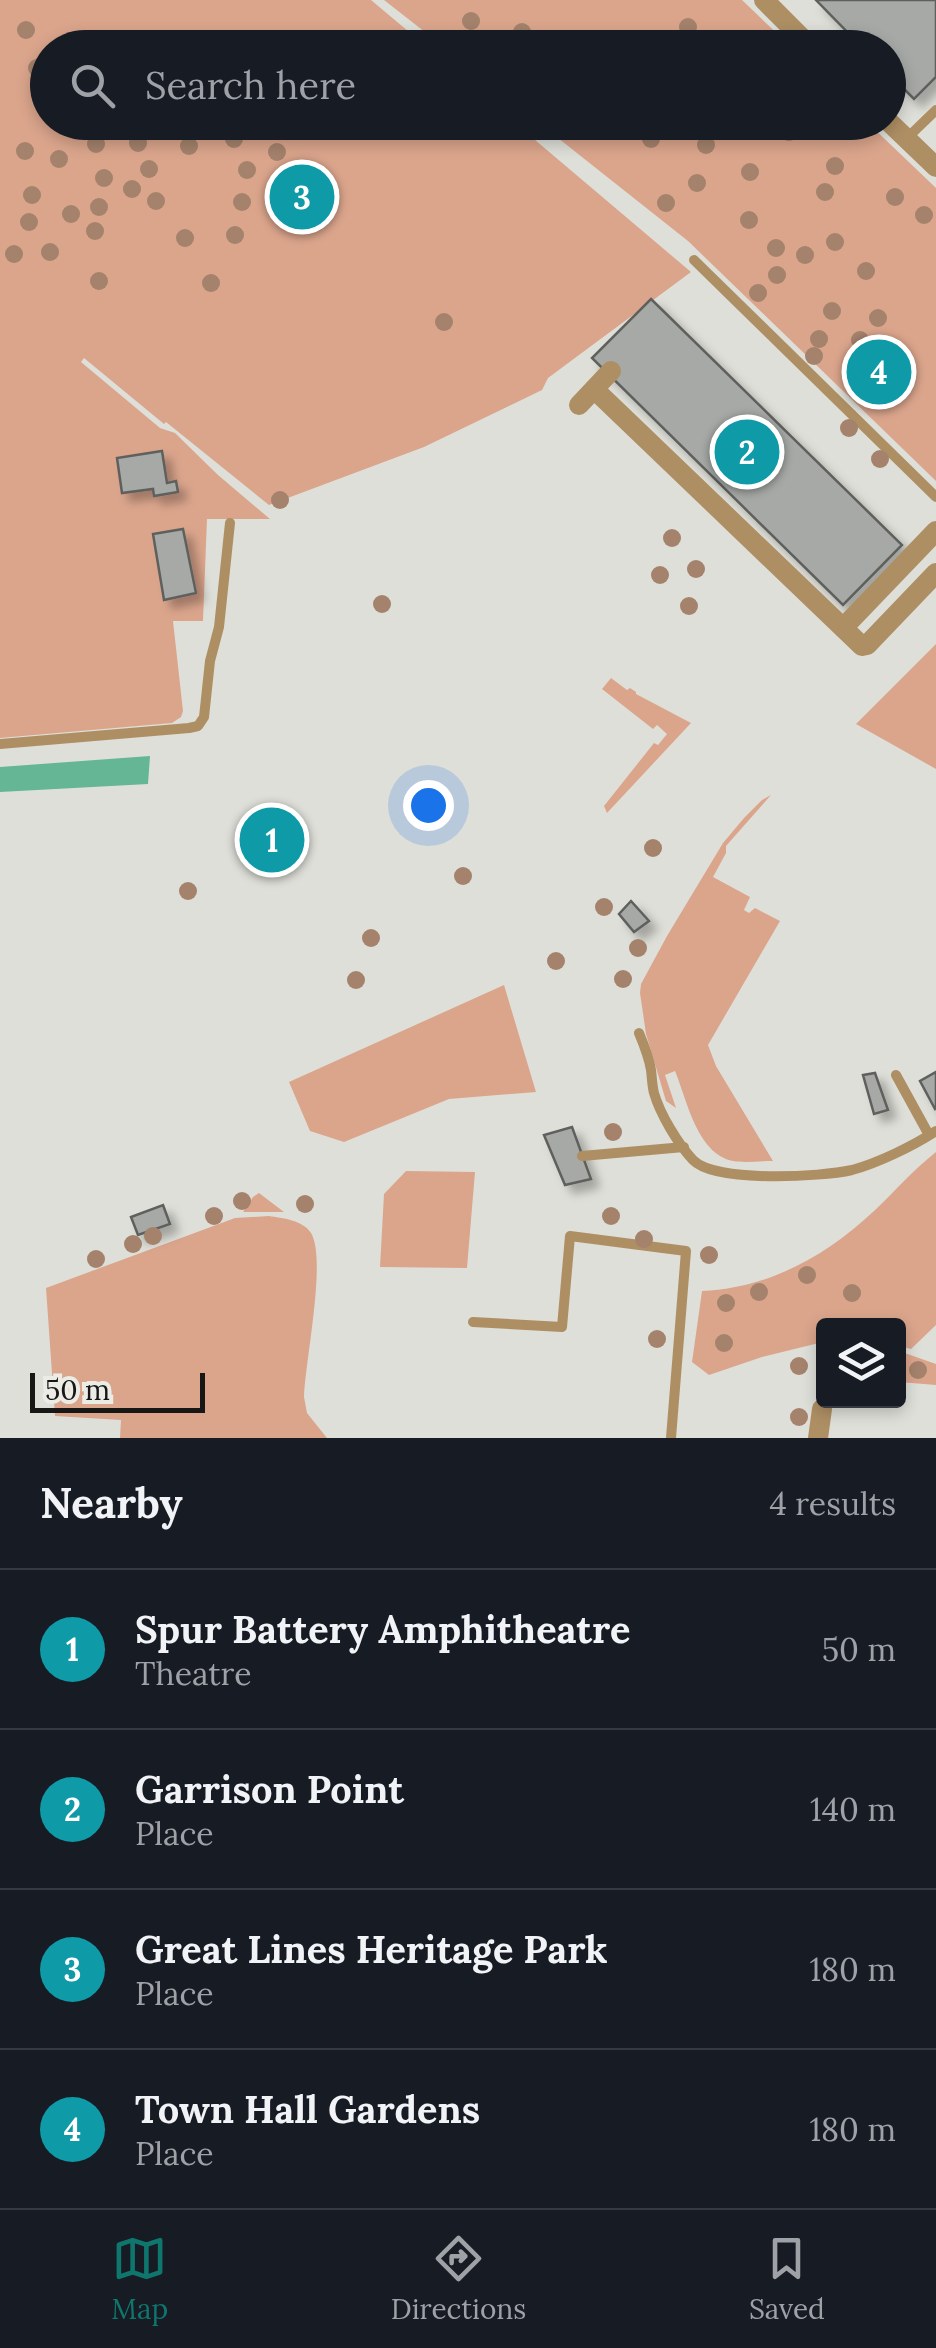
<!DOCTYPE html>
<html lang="en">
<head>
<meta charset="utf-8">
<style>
  body { margin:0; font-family:Lora,serif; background:#242831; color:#f1f3f6 }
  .controls { position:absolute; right:30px; bottom:30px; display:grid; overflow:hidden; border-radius:10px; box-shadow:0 5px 15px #0003 }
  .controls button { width:90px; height:90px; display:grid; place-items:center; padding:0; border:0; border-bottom:2px solid #363941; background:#171b24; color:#f1f3f6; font:50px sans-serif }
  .scale { position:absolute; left:30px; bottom:25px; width:175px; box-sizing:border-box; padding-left:10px; border:5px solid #171715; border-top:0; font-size:28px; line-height:35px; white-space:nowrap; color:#171715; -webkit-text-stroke:8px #ecece6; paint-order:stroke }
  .you { position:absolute; left:428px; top:805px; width:35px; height:35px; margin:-25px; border:8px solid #fff; border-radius:50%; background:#1a73e8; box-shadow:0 0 0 15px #1a73e833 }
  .badge { display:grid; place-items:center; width:65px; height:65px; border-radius:50%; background:#0f766e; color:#fff; font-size:32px; font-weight:700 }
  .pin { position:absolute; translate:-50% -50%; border:5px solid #fff; box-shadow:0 2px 10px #0006 }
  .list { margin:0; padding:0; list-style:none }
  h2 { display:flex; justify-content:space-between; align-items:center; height:130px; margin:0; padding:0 40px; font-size:42px }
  h2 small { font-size:32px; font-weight:400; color:#9ea1a6 }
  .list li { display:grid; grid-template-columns:65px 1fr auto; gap:30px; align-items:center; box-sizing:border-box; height:160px; padding:0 40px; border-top:2px solid #363941 }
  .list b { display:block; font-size:38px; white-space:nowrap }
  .list p { margin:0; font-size:32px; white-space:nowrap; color:#9ea1a6 }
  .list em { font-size:32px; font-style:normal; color:#9ea1a6 }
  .icon { flex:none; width:55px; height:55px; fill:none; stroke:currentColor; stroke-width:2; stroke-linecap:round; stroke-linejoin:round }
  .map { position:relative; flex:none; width:936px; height:1438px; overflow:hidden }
  .search { position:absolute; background:#171b24; box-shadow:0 5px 15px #0003; left:30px; right:30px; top:30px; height:110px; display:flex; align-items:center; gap:25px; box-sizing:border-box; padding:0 35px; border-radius:55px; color:#9ea1a6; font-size:38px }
  .sheet { height:770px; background:#171b24 }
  nav { display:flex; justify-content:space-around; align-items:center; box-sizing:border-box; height:140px; border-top:2px solid #363941; background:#171b24; font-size:28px; color:#9ea1a6 }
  nav a { display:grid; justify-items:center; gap:5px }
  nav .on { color:#0f766e }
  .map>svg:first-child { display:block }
</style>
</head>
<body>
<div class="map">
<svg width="936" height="1438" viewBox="0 0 936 1438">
  <defs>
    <filter id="shadow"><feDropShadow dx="8" dy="8" stdDeviation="5" flood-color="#0004"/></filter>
  </defs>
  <rect width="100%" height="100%" fill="#dfdfd9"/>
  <!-- green -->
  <path fill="#dba58c" d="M 0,0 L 371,0 L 427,47 L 48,48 L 48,122 L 515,123 L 691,272 L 548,378 L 542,390 L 424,447 L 269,505 L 166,422 L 164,424 L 84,358 L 81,362 L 160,428 L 175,433 L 218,475 L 270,519 L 207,519 L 203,621 L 173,621 L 183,711 L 181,717 L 172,723 L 0,738 Z
    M 384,0 L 742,0 L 791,47 L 444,47 Z
    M 539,123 L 868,123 L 936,188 L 936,481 L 688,241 Z
    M 936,644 L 936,769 L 856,724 Z
    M 611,678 L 627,690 L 630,688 L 636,692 L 636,694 L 691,723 L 607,813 L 604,806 L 654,743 L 658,745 L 667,734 L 657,725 L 653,729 L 602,689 Z
    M 771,795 L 726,846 L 726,853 L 713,877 L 750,897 L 744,910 L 749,913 L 755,908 L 780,921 L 708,1045 L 716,1066 L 773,1161 C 760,1161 745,1163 733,1161 C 697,1154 687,1100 675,1071 L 665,1075 L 676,1108 L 666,1101 L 646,1034 L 640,993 L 641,984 L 667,936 L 723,843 L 744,818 L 762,800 Z
    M 504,985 L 536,1092 L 449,1099 L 344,1142 L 310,1131 L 289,1082 Z
    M 936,1152 L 936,1325 L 911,1349 L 899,1346 L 898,1326 L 824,1326 L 823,1342 L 762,1357 L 709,1375 L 692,1362 L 702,1291 C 769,1288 826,1256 874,1211 C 895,1191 913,1170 936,1152 Z
    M 406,1171 L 475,1172 L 467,1268 L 380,1267 L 384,1194 Z
    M 259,1193 L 284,1212 L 243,1212 L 253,1197 Z
    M 269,1216 C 282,1218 303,1220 311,1233 C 327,1259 305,1362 304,1397 L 307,1413 L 327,1438 L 120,1438 L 121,1420 L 55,1416 L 46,1288 L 235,1218 Z
    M 899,1351 L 936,1364 L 936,1385 L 899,1382 Z"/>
  <!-- water -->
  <path fill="#64b695" d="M 150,756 L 148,784 L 0,792 L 0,767 Z"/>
  <!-- building -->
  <path fill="#a6a9a5" stroke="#5e615d" stroke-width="2.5" filter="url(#shadow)" d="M 816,0 L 936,0 L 936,77 L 914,99 L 888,73 L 888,48 L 863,48 Z
    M 651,299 L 902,545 L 843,605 L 592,358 Z
    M 162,451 L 167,483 L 176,481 L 178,492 L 154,496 L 153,489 L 122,493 L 117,458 Z
    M 183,529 L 196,593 L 164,600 L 153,534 Z
    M 631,901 L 649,921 L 634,932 L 619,914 Z
    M 936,1072 L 936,1108 L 935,1109 L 920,1081 Z
    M 875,1073 L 888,1110 L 874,1114 L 863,1075 Z
    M 572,1127 L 591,1179 L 565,1185 L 544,1135 Z
    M 163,1205 L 170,1224 L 138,1235 L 131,1217 Z"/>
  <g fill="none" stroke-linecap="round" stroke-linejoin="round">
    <!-- service -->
    <path stroke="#ae8f64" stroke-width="10" d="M 906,139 L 936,110
      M 694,260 L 936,497
      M 0,744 L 189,728 L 198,726 L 204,717 L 210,661 L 219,627 L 230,523
      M 639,1033 C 644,1045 649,1057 651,1070 C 652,1078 652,1085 654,1093 C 660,1114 678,1144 693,1160 C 715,1183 821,1177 852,1170 C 878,1163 913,1146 936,1131
      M 896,1075 L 929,1135
      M 582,1156 L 684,1147
      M 473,1322 L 562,1327 L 570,1236 L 686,1251 L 671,1438"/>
    <!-- minor -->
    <path stroke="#ae8f64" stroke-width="20" d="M 764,0 L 812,48
      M 888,121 L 936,167
      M 594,389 L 862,646 L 867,645 L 936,573
      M 579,405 L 611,371
      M 843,628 L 936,531
      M 818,1438 L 822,1409"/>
  </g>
  <!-- trees -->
  <g fill="#a4826c">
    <circle cx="471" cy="21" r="9"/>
    <circle cx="688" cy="27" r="9"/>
    <circle cx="26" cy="30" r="9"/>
    <circle cx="522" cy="32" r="9"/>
    <circle cx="37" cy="68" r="9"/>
    <circle cx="789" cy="132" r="9"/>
    <circle cx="234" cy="139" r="9"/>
    <circle cx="651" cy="139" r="9"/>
    <circle cx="138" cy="143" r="9"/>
    <circle cx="96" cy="144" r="9"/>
    <circle cx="706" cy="145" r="9"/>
    <circle cx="189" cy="146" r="9"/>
    <circle cx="25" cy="151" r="9"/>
    <circle cx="277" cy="152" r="9"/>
    <circle cx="59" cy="159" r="9"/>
    <circle cx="835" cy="166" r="9"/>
    <circle cx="149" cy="169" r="9"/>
    <circle cx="247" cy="170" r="9"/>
    <circle cx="750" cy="172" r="9"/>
    <circle cx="104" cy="178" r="9"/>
    <circle cx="697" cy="183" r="9"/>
    <circle cx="132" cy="189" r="9"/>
    <circle cx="825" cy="192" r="9"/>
    <circle cx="32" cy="195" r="9"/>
    <circle cx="895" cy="197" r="9"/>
    <circle cx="156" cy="201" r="9"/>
    <circle cx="242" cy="202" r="9"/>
    <circle cx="666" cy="203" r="9"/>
    <circle cx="99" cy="207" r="9"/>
    <circle cx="71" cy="214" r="9"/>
    <circle cx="924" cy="215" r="9"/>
    <circle cx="749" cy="220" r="9"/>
    <circle cx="29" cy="222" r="9"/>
    <circle cx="95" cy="231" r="9"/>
    <circle cx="235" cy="235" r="9"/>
    <circle cx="185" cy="238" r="9"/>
    <circle cx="835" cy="242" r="9"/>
    <circle cx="776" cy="248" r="9"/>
    <circle cx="50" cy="252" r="9"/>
    <circle cx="14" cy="254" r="9"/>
    <circle cx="805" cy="255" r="9"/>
    <circle cx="866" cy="271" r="9"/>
    <circle cx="777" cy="275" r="9"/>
    <circle cx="99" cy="281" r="9"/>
    <circle cx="211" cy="283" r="9"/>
    <circle cx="758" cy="293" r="9"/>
    <circle cx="832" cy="311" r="9"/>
    <circle cx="878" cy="318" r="9"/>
    <circle cx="444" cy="322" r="9"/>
    <circle cx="819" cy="339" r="9"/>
    <circle cx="860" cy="340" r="9"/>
    <circle cx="814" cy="356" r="9"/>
    <circle cx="866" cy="371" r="9"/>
    <circle cx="849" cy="428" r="9"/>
    <circle cx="880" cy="459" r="9"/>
    <circle cx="280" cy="500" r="9"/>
    <circle cx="672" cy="538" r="9"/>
    <circle cx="696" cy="569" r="9"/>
    <circle cx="660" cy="575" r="9"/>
    <circle cx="382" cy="604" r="9"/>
    <circle cx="689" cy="606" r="9"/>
    <circle cx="653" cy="848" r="9"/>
    <circle cx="463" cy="876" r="9"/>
    <circle cx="188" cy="891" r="9"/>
    <circle cx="604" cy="907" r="9"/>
    <circle cx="371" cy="938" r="9"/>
    <circle cx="638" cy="948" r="9"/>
    <circle cx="556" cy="961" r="9"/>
    <circle cx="623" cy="979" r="9"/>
    <circle cx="356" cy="980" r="9"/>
    <circle cx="613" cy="1132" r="9"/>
    <circle cx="242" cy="1201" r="9"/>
    <circle cx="305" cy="1204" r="9"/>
    <circle cx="214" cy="1216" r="9"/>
    <circle cx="611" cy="1216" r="9"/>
    <circle cx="153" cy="1236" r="9"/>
    <circle cx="644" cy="1239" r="9"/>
    <circle cx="133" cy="1244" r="9"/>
    <circle cx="709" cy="1255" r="9"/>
    <circle cx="96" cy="1259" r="9"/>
    <circle cx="807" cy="1275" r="9"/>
    <circle cx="759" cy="1292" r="9"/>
    <circle cx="852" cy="1293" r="9"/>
    <circle cx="726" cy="1303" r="9"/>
    <circle cx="657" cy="1339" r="9"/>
    <circle cx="724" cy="1343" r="9"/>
    <circle cx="799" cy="1366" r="9"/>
    <circle cx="918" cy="1370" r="9"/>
    <circle cx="799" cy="1417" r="9"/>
  </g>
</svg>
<div class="controls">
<button><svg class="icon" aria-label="layers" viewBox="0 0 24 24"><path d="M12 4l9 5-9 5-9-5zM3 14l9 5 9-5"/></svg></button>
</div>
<div class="scale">50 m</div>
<div class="you"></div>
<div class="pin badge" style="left:272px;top:840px;background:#0f9aa8">1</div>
<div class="pin badge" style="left:747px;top:452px;background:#0f9aa8">2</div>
<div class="pin badge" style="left:302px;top:197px;background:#0f9aa8">3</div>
<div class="pin badge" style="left:879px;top:372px;background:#0f9aa8">4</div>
<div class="search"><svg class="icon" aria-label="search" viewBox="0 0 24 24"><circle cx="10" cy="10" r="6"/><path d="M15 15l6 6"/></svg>Search here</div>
</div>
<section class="sheet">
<h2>Nearby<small>4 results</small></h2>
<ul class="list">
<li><span class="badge" style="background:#0f9aa8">1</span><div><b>Spur Battery Amphitheatre</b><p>Theatre</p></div><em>50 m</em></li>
<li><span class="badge" style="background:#0f9aa8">2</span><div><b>Garrison Point</b><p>Place</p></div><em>140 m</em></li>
<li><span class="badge" style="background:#0f9aa8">3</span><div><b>Great Lines Heritage Park</b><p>Place</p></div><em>180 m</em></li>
<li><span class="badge" style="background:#0f9aa8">4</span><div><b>Town Hall Gardens</b><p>Place</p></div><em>180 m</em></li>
</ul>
</section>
<nav>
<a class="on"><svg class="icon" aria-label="map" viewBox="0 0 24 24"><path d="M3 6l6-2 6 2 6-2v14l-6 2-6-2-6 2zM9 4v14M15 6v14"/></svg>Map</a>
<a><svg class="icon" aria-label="directions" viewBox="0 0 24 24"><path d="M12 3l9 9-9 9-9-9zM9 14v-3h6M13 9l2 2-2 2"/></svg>Directions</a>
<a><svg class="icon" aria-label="saved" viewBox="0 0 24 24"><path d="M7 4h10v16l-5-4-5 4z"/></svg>Saved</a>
</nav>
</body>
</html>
